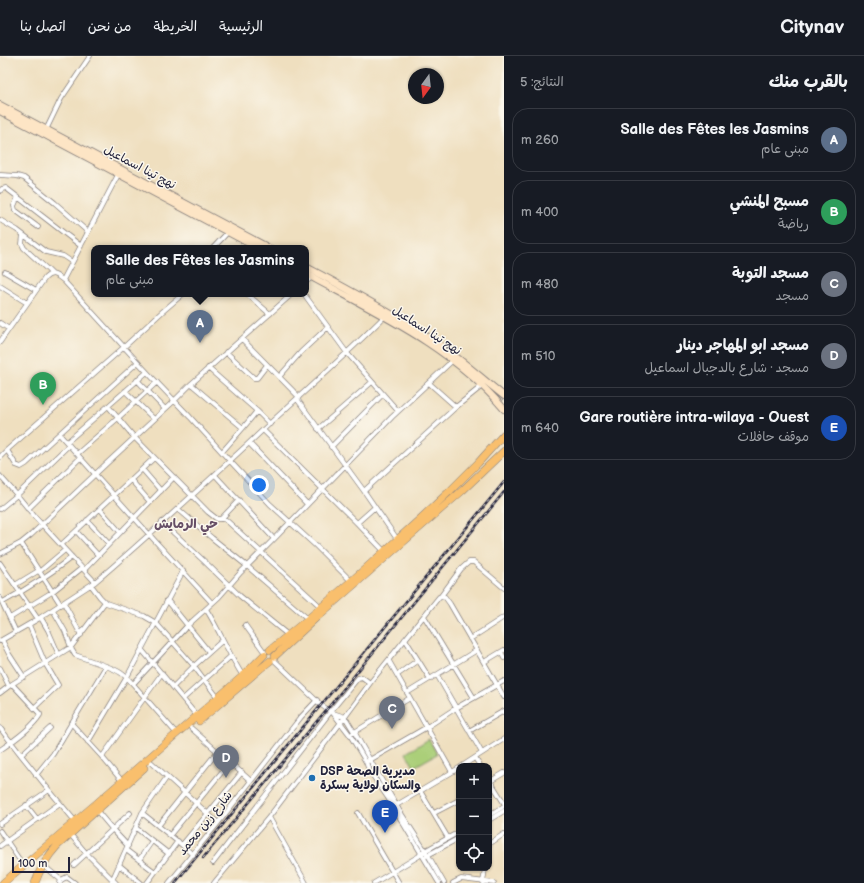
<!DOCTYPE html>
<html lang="ar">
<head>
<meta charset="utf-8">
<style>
  body { margin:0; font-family:"Balsamiq Sans","Playpen Sans Arabic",sans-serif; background:#20242c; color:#f1f3f6; direction:rtl }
  .controls { position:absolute; right:12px; bottom:12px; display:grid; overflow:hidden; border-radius:8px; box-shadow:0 1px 3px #0004 }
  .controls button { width:36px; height:36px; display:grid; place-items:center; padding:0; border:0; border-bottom:1px solid #363941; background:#171b24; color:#f1f3f6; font:20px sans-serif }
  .compass { position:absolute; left:408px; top:12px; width:36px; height:36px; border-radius:50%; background:#171b24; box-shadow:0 1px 3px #0004; rotate:195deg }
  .scale { position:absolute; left:12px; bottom:10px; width:58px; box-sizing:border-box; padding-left:4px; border:2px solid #22223b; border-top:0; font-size:11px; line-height:14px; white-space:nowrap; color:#22223b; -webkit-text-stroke:3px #fbf7ec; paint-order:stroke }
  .you { position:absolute; left:259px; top:429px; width:14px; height:14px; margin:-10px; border:3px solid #fff; border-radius:50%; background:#1a73e8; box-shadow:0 0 0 6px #1a73e833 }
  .badge { display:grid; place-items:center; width:26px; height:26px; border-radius:50%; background:#2563eb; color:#fff; font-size:13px; font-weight:700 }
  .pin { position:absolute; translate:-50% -33px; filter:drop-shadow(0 1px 2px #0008) }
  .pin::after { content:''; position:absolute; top:21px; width:14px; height:12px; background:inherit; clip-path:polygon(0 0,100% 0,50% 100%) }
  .popup { position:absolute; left:91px; top:189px; width:218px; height:52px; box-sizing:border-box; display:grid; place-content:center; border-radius:8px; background:#171b24; filter:drop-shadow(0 1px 3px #0005); font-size:13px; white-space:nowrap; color:#9ea1a6 }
  .popup b { font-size:15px; color:#f1f3f6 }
  .popup::after { content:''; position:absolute; left:50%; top:100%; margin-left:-8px; border:8px solid transparent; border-top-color:#171b24 }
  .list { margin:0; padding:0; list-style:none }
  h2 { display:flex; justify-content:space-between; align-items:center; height:52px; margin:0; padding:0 16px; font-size:17px }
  h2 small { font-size:13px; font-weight:400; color:#9ea1a6 }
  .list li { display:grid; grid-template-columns:26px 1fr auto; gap:12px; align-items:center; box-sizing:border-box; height:64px; margin:0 8px 8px; padding:0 8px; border:1px solid #363941; border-radius:16px }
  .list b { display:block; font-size:15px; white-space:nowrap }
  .list p { margin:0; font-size:13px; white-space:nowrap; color:#9ea1a6 }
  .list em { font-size:13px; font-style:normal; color:#9ea1a6 }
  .icon { flex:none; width:22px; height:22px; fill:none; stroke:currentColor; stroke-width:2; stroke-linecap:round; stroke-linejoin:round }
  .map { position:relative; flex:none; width:504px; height:827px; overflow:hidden; direction:ltr }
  header { display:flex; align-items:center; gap:24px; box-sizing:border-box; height:56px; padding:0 20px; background:#171b24; border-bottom:1px solid #363941 }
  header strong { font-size:19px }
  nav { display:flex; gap:22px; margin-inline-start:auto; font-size:14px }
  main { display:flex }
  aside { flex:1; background:#171b24 }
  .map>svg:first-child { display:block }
</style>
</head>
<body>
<header>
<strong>Citynav</strong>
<nav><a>الرئيسية</a><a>الخريطة</a><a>من نحن</a><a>اتصل بنا</a></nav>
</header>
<main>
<aside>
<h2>بالقرب منك<small>النتائج: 5</small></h2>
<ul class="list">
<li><span class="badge" style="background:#5c6f8a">A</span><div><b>Salle des Fêtes les Jasmins</b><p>مبنى عام</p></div><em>260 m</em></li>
<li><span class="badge" style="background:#2e9e5b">B</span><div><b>مسبح المنشي</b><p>رياضة</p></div><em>400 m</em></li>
<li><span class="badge" style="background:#6b7280">C</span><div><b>مسجد التوبة</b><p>مسجد</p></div><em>480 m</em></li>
<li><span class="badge" style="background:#6b7280">D</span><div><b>مسجد ابو المهاجر دينار</b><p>مسجد · شارع بالدجبال اسماعيل</p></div><em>510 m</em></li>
<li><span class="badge" style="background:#1a4fb4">E</span><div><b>Gare routière intra-wilaya - Ouest</b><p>موقف حافلات</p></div><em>640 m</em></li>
</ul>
</aside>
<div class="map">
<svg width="504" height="827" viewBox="0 0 504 827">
  <rect width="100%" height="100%" fill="#fbf7ec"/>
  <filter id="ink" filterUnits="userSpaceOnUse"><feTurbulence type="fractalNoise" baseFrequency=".025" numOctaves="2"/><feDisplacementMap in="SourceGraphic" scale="8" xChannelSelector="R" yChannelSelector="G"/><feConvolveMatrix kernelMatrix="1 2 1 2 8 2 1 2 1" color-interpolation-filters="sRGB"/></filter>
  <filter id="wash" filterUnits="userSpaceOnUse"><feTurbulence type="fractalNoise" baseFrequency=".012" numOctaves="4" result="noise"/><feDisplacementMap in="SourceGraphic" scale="16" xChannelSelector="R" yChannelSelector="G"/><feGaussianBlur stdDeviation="0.9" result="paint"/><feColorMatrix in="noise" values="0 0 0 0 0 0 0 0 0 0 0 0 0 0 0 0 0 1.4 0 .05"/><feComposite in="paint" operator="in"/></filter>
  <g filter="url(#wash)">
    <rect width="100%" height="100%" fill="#efdfbf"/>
    <!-- green -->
    <path fill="#abcf79" stroke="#66785a" d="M 429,683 L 437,698 L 414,711 L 406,697 Z"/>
  </g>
  <g filter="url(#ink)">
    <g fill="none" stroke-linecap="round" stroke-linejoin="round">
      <!-- minor casing -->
      <g stroke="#88807d" stroke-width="5.5">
        <path id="minor" d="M 46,74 L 61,43 L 90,0
          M 0,119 L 17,120 L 24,122 L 55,147 L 88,176
          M 0,135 L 2,133 L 6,132 L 81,190
          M 18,141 L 14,150 L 15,154 L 38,171
          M 0,164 L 17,174 L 46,196 L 63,200 L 72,206
          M 23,179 L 22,188 L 24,192 L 48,214 L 52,218
          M 213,192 L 229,175
          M 5,216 L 36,234
          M 63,224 L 119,117
          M 306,226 L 313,220
          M 0,230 L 27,247
          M 247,238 L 270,258
          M 304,238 L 347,297 L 398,355
          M 0,267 L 9,273 L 45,222 C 52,215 56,219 63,224 L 124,291 L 162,256 L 183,238
          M 242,283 L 299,341
          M 0,286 L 9,273
          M 226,296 L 254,322 L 257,322 L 267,309
          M 138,306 L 26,408 L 21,411 L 16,409 L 7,394 L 124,291 L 147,316 L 190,361 L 230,405 L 270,448 L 316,490 L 351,525
          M 208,312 L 257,355 L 270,368
          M 279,321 L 301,296 L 328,271
          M 137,324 L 165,353
          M 191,328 L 243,372 L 257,355
          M 125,335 L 154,363
          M 297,343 L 364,435 L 397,483
          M 108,350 L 134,381 L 208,456 L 217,463 L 223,463 L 226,464 L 321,551
          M 456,351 L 482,330
          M 318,373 L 372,326
          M 263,374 L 357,467 L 384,495
          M 59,378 L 156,486 L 212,547
          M 67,386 L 147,316
          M 249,387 L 307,448
          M 331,391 L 383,338
          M 222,396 L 243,372
          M 77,398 L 118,362 L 157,326
          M 0,401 L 7,394
          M 142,413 L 161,435
          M 215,419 L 274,483
          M 0,420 L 17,439 L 35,461 L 95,526 L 38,563 L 0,585
          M 131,424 L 150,446
          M 364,435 L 456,351 L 429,327
          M 0,453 L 17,439 L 69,389
          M 28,453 L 80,402
          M 100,453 L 120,476
          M 178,453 L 212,482 L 247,510 L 308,563
          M 221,463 L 239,444
          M 87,464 L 109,488
          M 162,466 L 204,505 L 240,540 L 288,579
          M 357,467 L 375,451
          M 76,475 L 98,499
          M 21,487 L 61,549
          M 61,489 L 154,402
          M 0,498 L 21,487 L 31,479 L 106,408 L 175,344 L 191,328 L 292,238
          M 0,507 L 38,563
          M 84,514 L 174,421
          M 39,516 L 65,494
          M 95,526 C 147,482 197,435 248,388 C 293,345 341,304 385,260
          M 15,529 L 38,515
          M 91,529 L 100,541 L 106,547 L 144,560 L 156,567 L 194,610 L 218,642
          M 441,540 L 461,513 L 469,506 L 474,506 L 476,508 L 504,532
          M 0,542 L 16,576
          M 167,544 L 209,596
          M 3,546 C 27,533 50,518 72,501
          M 64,547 L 81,579
          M 206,553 C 220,575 229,599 243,620
          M 53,554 L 65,575 L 72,594 L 75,599 L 106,610
          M 424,560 L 474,642
          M 10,562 L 52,536 L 82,512
          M 41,562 L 48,574 L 59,599
          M 29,569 L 45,607 L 58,629 L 34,652
          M 245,569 L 265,597
          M 405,583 L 430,623
          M 470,583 L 504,561
          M 2,584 L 9,598 L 24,621
          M 142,594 L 197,660
          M 501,596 L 504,602
          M 274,604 L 321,649 L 333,657 L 345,661 L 356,679 L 374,711 L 399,754 L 428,799 L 444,827
          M 389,605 L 452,716
          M 484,606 L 504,594
          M 0,612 L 9,630
          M 397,619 L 418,604
          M 437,619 L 482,697
          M 12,628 L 71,591 L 105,546
          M 173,631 L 194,610 L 223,584
          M 0,637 L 12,628 L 40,658 L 40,659 C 32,672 12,686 0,694
          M 407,637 L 477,594
          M 183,643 L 231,600
          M 333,657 L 350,679 L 366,706 L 369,714 L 388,742 L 439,827
          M 71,667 L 102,701 L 122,725
          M 0,672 L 21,699 L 49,734 L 0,768
          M 469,675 L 504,655
          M 353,677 L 410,642
          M 177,678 L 133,628 L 188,569 L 219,541 L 241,516 L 274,483 L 392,361 L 453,304
          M 88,686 L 127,621 L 183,515
          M 21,699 L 50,672
          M 102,701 L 162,617
          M 475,702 L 480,710
          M 368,705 L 427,671 L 456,652 L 504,625
          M 151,706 L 218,767
          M 462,710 L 504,683
          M 36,719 L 53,698 L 106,610 C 117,614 125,618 133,628
          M 489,723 L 504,747
          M 251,725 L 301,661 L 317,644
          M 489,726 L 504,717
          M 49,734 L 75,765
          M 420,735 L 448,782
          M 26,749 L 37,763
          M 395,750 L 459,712
          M 97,755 L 113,774 L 128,790
          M 142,757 L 182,789 L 193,799
          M 358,757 L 399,827
          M 434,757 L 459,744
          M 489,759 L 504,750
          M 269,761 L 306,827
          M 489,764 L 504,755
          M 158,770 L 218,695
          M 136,772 L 169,798
          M 0,775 L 23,809
          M 70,778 L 86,797 L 116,827
          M 170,779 L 230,706
          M 489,788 L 504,778
          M 182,789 L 242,716
          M 0,790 L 7,785 L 60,747
          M 126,794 L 155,816
          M 426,800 L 459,782
          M 139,804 L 152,785
          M 213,807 L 331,655 L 358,622 L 362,621 L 370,627
          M 43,809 L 61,824 L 60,827
          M 74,809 L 130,757
          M 119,809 L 141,827
          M 61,824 L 67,821 L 75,827
          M 111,827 L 142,757 L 167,721
          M 147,827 L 178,785
          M 169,827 L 218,767 L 251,725 L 191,672
          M 214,827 L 269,761 L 345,661 L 370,627 L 439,541 L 441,540 L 445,541 L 450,548 L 504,641
          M 374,827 L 419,800 L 421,797 L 459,776
          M 453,827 L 461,823 L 494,827
          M 483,827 L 485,812"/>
      </g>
      <!-- secondary casing -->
      <g stroke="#88807d" stroke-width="8">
        <path id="secondary" d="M 0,49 L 269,192
          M 0,55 L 258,192
          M 306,211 C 350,234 393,257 434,285 C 459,301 481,322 504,340
          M 306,218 C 377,257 450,289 504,353"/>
      </g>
      <!-- primary casing -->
      <g stroke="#88807d" stroke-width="8">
        <path id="primary" d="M 270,594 L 308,563 L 365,513 L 420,463 L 450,435 L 478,407 L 504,378
          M 275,600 L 317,561 L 463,434 L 504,395
          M 199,665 L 260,613 L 270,605
          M 3,827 L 97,747 L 243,620 L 264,599
          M 35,827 C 40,813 47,801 57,790 L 144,712"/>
      </g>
      <!-- minor -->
      <use href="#minor" stroke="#fff" stroke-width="4"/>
      <!-- secondary -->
      <use href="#secondary" stroke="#fde5c5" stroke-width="6"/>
      <!-- primary -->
      <use href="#primary" stroke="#f9bf6d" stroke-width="7"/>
      <!-- rail casing -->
      <g stroke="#22223b" stroke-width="2.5">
        <path id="rail" d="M 203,802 L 327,653 L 504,436
          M 175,827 L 504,426"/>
      </g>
      <!-- rail -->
      <use href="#rail" stroke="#fbf7ec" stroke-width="1" stroke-dasharray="3" stroke-linecap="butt"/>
    </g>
  </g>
  <!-- markers -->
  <circle fill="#1f6fb2" stroke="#fbf7ec" stroke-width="1.5" cx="312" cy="722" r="4"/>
  <g text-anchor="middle" stroke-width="3" stroke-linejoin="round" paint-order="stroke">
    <!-- street labels -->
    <g font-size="12" fill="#22223b" stroke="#fbf7ec">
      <text transform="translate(140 111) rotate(28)" y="4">نهج تينا اسماعيل</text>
      <text transform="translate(427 274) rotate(33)" y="4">نهج تينا اسماعيل</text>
      <text transform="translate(205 767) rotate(-51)" y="4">شارع زين محمد</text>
    </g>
    <!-- poi labels -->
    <g font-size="12" font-weight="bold" fill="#22223b" stroke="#fbf7ec" text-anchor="start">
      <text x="320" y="719">DSP مديرية الصحة<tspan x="320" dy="14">والسكان لولاية بسكرة</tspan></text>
    </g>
    <!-- neighbourhood labels -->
    <g font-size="13" font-weight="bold" fill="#664e66" stroke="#fbf7ec">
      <text x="186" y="472">حي الرمايش</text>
    </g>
  </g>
</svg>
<div class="controls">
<button>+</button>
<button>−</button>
<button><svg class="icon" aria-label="locate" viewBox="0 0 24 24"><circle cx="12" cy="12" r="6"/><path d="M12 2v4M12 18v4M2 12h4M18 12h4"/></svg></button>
</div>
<svg class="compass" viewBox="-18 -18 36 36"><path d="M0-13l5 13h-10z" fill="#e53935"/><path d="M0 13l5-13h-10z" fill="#9ea1a6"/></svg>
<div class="scale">100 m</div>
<div class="you"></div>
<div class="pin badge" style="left:200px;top:287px;background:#5c6f8a">A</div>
<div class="popup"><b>Salle des Fêtes les Jasmins</b>مبنى عام</div>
<div class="pin badge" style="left:43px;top:349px;background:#2e9e5b">B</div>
<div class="pin badge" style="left:392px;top:673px;background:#6b7280">C</div>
<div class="pin badge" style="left:226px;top:722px;background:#6b7280">D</div>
<div class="pin badge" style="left:385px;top:777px;background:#1a4fb4">E</div>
</div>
</main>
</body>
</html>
